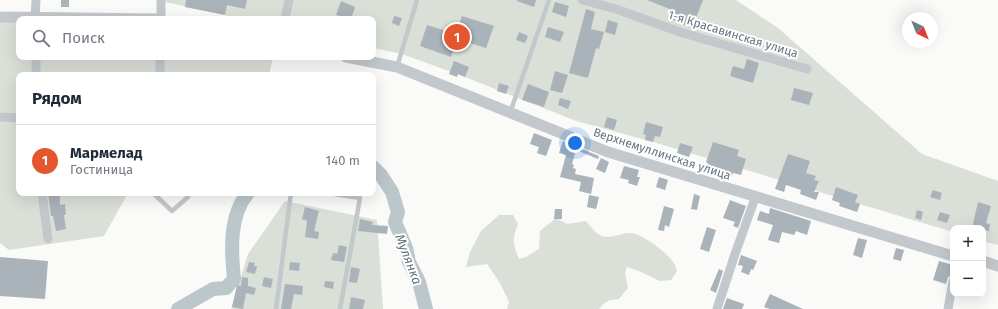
<!DOCTYPE html>
<html lang="ru">
<head>
<meta charset="utf-8">
<style>
  body { margin:0; font-family:"Fira Sans",sans-serif; background:#f2f2f3; color:#1f2937 }
  .controls { position:absolute; right:12px; bottom:12px; display:grid; overflow:hidden; border-radius:8px; box-shadow:0 4px 16px #0002 }
  .controls button { width:36px; height:36px; display:grid; place-items:center; padding:0; border:0; border-bottom:1px solid #e0e1e3; background:#fff; color:#1f2937; font:20px sans-serif }
  .compass { position:absolute; left:902px; top:12px; width:36px; height:36px; border-radius:50%; background:#fff; box-shadow:0 4px 16px #0002; rotate:137deg }
  .you { position:absolute; left:575px; top:143px; width:14px; height:14px; margin:-10px; border:3px solid #fff; border-radius:50%; background:#1a73e8; box-shadow:0 0 0 6px #1a73e833 }
  .badge { display:grid; place-items:center; width:26px; height:26px; border-radius:50%; background:#e4572e; color:#fff; font-size:13px; font-weight:700 }
  .pin { position:absolute; translate:-50% -50%; border:2px solid #fff; box-shadow:0 1px 4px #0006 }
  .list { margin:0; padding:0; list-style:none }
  h2 { display:flex; justify-content:space-between; align-items:center; height:52px; margin:0; padding:0 16px; font-size:17px }
  h2 small { font-size:13px; font-weight:400; color:#747a83 }
  .list li { display:grid; grid-template-columns:26px 1fr auto; gap:12px; align-items:center; box-sizing:border-box; height:72px; padding:0 16px; border-top:1px solid #e0e1e3 }
  .list b { display:block; font-size:15px; white-space:nowrap }
  .list p { margin:0; font-size:13px; white-space:nowrap; color:#747a83 }
  .list em { font-size:13px; font-style:normal; color:#747a83 }
  .icon { flex:none; width:22px; height:22px; fill:none; stroke:currentColor; stroke-width:2; stroke-linecap:round; stroke-linejoin:round }
  .map { position:relative; flex:none; width:998px; height:309px; overflow:hidden }
  .search { position:absolute; background:#fff; box-shadow:0 4px 16px #0002; left:16px; top:16px; width:360px; height:44px; display:flex; align-items:center; gap:10px; box-sizing:border-box; padding:0 14px; border-radius:8px; color:#747a83; font-size:15px }
  .panel { position:absolute; background:#fff; box-shadow:0 4px 16px #0002; left:16px; top:72px; width:360px; height:124px; border-radius:8px }
  .map>svg:first-child { display:block }
</style>
</head>
<body>
<div class="map">
<svg width="998" height="309" viewBox="0 0 998 309">
  <rect width="100%" height="100%" fill="#fafaf8"/>
  <!-- green -->
  <path fill="#dadfd7" d="M 156,0 L 736,0 L 778,28 L 922,154 L 998,181 L 998,245 L 983,241 L 983,228 L 953,228 L 953,232 L 653,142 L 576,121 L 465,77 L 402,54 L 373,48 L 373,19 L 243,19 Z
    M 0,21 L 19,21 L 19,57 L 273,57 L 269,75 L 19,75 L 19,193 L 128,193 L 104,236 L 9,250 L 0,243 Z
    M 285,201 L 377,220 L 383,309 L 231,309 L 248,254 Z
    M 499,215 L 513,215 L 518,224 C 512,238 513,245 519,259 L 526,257 L 539,249 L 540,231 L 556,218 L 567,224 L 586,221 C 590,226 596,234 602,236 C 612,239 620,233 630,233 C 641,233 667,252 673,262 C 675,264 676,268 677,271 L 671,280 L 660,281 L 639,271 L 627,267 L 625,273 L 628,288 L 619,299 L 610,300 L 603,304 L 599,309 L 507,309 L 509,302 L 500,283 L 487,264 L 466,267 L 470,252 L 481,231 Z"/>
  <g fill="none" stroke-linecap="round" stroke-linejoin="round">
    <!-- river -->
    <path stroke="#bbc7cb" stroke-width="14" d="M 373,167 L 381,175 L 392,192 L 398,212 L 395,222 L 406,248 L 409,262 L 419,282 L 426,309
      M 178,309 L 213,289 L 226,288 L 234,279 C 231,251 229,215 248,193"/>
  </g>
  <!-- building -->
  <path fill="#aab3b9" d="M 61,0 L 69,0 L 69,7 L 61,7 Z
    M 186,0 L 247,0 L 245,9 L 227,5 L 225,15 L 185,7 Z
    M 517,0 L 536,0 L 534,7 L 517,1 Z
    M 647,0 L 703,0 L 692,28 L 668,18 L 672,10 Z
    M 341,1 L 355,7 L 351,19 L 336,15 Z
    M 555,2 L 569,6 L 566,17 L 552,12 Z
    M 586,9 L 595,12 L 591,29 L 604,32 L 599,49 L 596,48 L 588,78 L 569,73 Z
    M 394,16 L 402,18 L 399,26 L 392,23 Z
    M 462,16 L 494,26 L 486,48 L 457,39 L 451,57 L 420,46 L 427,25 L 456,34 Z
    M 608,20 L 618,23 L 615,35 L 605,32 Z
    M 548,27 L 564,32 L 560,42 L 545,37 Z
    M 519,32 L 528,36 L 525,43 L 516,40 Z
    M 747,59 L 759,63 L 753,83 L 730,76 L 733,66 L 744,69 Z
    M 454,61 L 469,67 L 465,77 L 458,74 L 457,77 L 449,74 Z
    M 555,71 L 568,75 L 562,93 L 550,90 Z
    M 499,83 L 509,86 L 506,94 L 497,91 Z
    M 528,84 L 549,92 L 544,107 L 522,100 Z
    M 794,88 L 813,93 L 809,105 L 791,100 Z
    M 560,98 L 571,101 L 568,109 L 558,105 Z
    M 607,117 L 617,120 L 614,130 L 604,127 Z
    M 646,122 L 663,127 L 660,137 L 655,136 L 653,142 L 645,140 L 646,135 L 643,134 Z
    M 534,133 L 552,140 L 546,156 L 537,153 L 539,147 L 530,144 Z
    M 563,141 L 599,156 L 598,159 L 576,150 L 572,164 L 574,165 L 573,168 L 576,169 L 575,174 L 594,178 L 591,194 L 579,191 L 581,182 L 560,177 L 566,155 L 559,153 Z
    M 713,142 L 739,150 L 737,156 L 746,159 L 741,175 L 733,173 L 731,177 L 706,169 L 708,163 L 706,162 Z
    M 680,143 L 693,147 L 689,157 L 677,153 Z
    M 788,154 L 810,161 L 806,173 L 816,176 L 814,180 L 819,181 L 814,192 L 819,192 L 816,200 L 800,194 L 801,190 L 786,185 L 784,192 L 775,189 Z
    M 601,158 L 609,162 L 605,173 L 596,169 Z
    M 624,166 L 639,170 L 637,177 L 640,177 L 637,186 L 628,183 L 629,180 L 620,178 Z
    M 659,177 L 668,180 L 665,190 L 656,187 Z
    M 836,187 L 858,195 L 855,202 L 860,204 L 857,212 L 839,206 L 840,203 L 832,200 Z
    M 933,190 L 942,193 L 940,200 L 930,197 Z
    M 48,193 L 60,193 L 60,205 L 65,204 L 66,215 L 64,215 L 66,229 L 56,231 L 53,216 L 51,216 Z
    M 694,194 L 700,196 L 697,210 L 691,209 Z
    M 589,195 L 599,197 L 596,209 L 587,207 Z
    M 730,200 L 746,206 L 738,228 L 733,226 L 735,222 L 723,218 Z
    M 978,202 L 991,206 L 986,223 L 990,224 L 989,231 L 983,230 L 983,228 L 972,228 Z
    M 664,206 L 674,209 L 669,227 L 665,225 L 664,231 L 658,230 Z
    M 305,207 L 319,211 L 314,231 L 319,232 L 318,239 L 305,237 L 307,221 L 302,219 Z
    M 770,208 L 811,221 L 807,235 L 796,231 L 794,235 L 782,232 L 779,243 L 768,240 L 773,225 L 757,220 L 760,211 L 769,214 Z
    M 555,209 L 562,209 L 562,219 L 554,219 Z
    M 917,210 L 923,212 L 921,220 L 915,218 Z
    M 940,212 L 950,215 L 947,223 L 937,220 Z
    M 360,219 L 373,222 L 372,225 L 388,226 L 387,234 L 358,231 Z
    M 707,227 L 716,230 L 709,252 L 700,249 Z
    M 858,238 L 867,240 L 862,258 L 853,255 Z
    M 339,245 L 347,247 L 344,262 L 331,260 L 333,253 L 337,254 Z
    M 896,248 L 904,250 L 901,261 L 893,259 Z
    M 741,255 L 757,261 L 753,270 L 751,269 L 749,275 L 741,272 L 743,266 L 738,265 Z
    M 0,257 L 48,261 L 45,299 L 0,296 Z
    M 939,261 L 953,265 L 951,276 L 948,277 L 946,284 L 933,280 Z
    M 249,262 L 255,263 L 254,266 L 257,266 L 255,274 L 246,272 Z
    M 290,262 L 300,263 L 299,271 L 289,270 Z
    M 351,267 L 360,269 L 357,283 L 349,282 Z
    M 719,269 L 723,271 L 716,293 L 710,290 Z
    M 242,277 L 248,278 L 248,286 L 256,288 L 254,295 L 246,293 L 243,309 L 232,307 L 237,285 L 241,286 Z
    M 264,277 L 273,279 L 271,288 L 262,286 Z
    M 325,281 L 334,282 L 333,289 L 324,287 Z
    M 285,284 L 303,286 L 302,295 L 294,294 L 291,309 L 281,309 Z
    M 770,294 L 803,309 L 770,309 L 764,307 Z
    M 351,297 L 365,300 L 363,309 L 349,309 Z
    M 727,298 L 744,304 L 742,309 L 723,309 Z"/>
  <g fill="none" stroke-linecap="round" stroke-linejoin="round">
    <!-- service -->
    <path stroke="#c3c8cc" stroke-width="4.5" d="M 397,67 L 417,0
      M 510,113 L 549,0
      M 153,193 L 172,211 L 188,197 L 187,193
      M 327,193 L 360,198 L 340,309
      M 276,309 L 291,193"/>
    <!-- minor -->
    <path stroke="#c3c8cc" stroke-width="9" d="M 161,0 L 161,19
      M 582,0 L 616,9 L 680,32 L 807,69
      M 35,19 L 36,0
      M 285,19 L 289,0
      M 36,57 L 36,75
      M 160,57 L 160,75
      M 0,117 L 19,118
      M 42,193 L 48,239
      M 717,309 L 735,254 L 754,201 L 758,197
      M 948,309 L 953,281"/>
    <!-- tertiary -->
    <path stroke="#c3c8cc" stroke-width="11" d="M 0,17 L 158,19
      M 346,57 L 397,67 L 608,152 L 953,256
      M 983,261 L 998,266"/>
  </g>
  <g text-anchor="middle" stroke-width="4" stroke-linejoin="round" paint-order="stroke">
    <!-- street labels -->
    <g font-size="12" fill="#657683" stroke="#fff">
      <text transform="translate(733 34) rotate(17)" y="4">1-я Красавинская улица</text>
      <text transform="translate(662 154) rotate(18)" y="4">Верхнемуллинская улица</text>
    </g>
    <!-- water labels -->
    <g font-size="13" font-style="italic" fill="#60757c" stroke="#fff">
      <text transform="translate(409 259) rotate(69)" y="5">Мулянка</text>
    </g>
  </g>
</svg>
<div class="controls">
<button>+</button>
<button>−</button>
</div>
<svg class="compass" viewBox="-18 -18 36 36"><path d="M0-13l5 13h-10z" fill="#e53935"/><path d="M0 13l5-13h-10z" fill="#747a83"/></svg>
<div class="you"></div>
<div class="pin badge" style="left:457px;top:37px">1</div>
<div class="search"><svg class="icon" aria-label="search" viewBox="0 0 24 24"><circle cx="10" cy="10" r="6"/><path d="M15 15l6 6"/></svg>Поиск</div>
<section class="panel">
<h2>Рядом<small></small></h2>
<ul class="list">
<li><span class="badge">1</span><div><b>Мармелад</b><p>Гостиница</p></div><em>140 m</em></li>
</ul>
</section>
</div>
</body>
</html>
